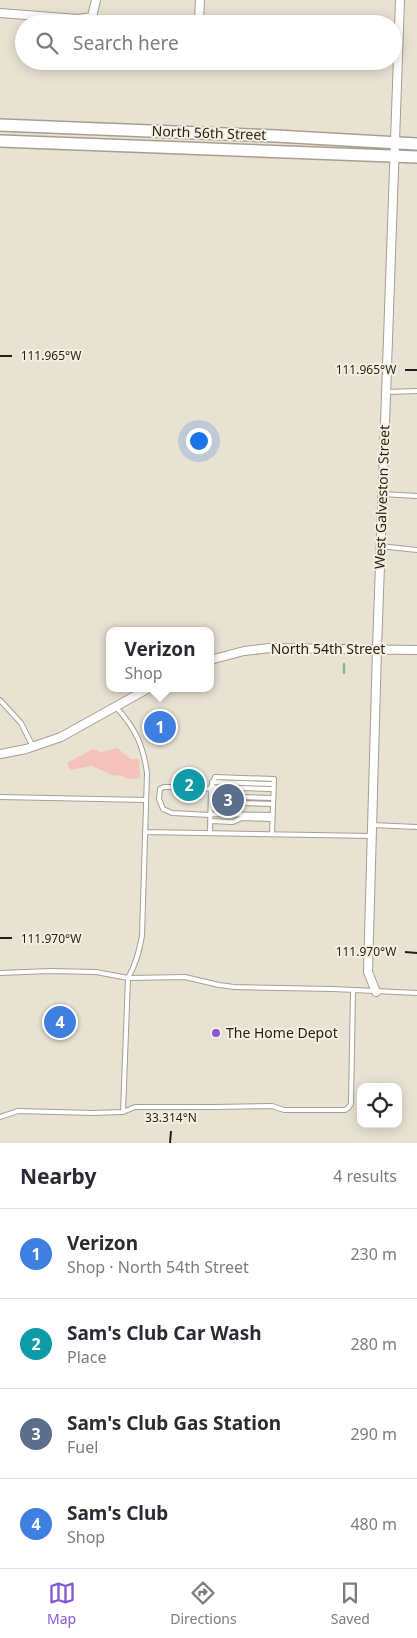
<!DOCTYPE html>
<html lang="en">
<head>
<meta charset="utf-8">
<style>
  body { margin:0; font-family:"Noto Sans",sans-serif; background:#f7f7f7; color:#2b2b33 }
  .controls { position:absolute; right:15px; bottom:15px; display:grid; overflow:hidden; border-radius:10px; box-shadow:0 2px 12px #0003 }
  .controls button { width:45px; height:45px; display:grid; place-items:center; padding:0; border:0; border-bottom:1px solid #e1e1e2; background:#fff; color:#2b2b33; font:25px sans-serif }
  .you { position:absolute; left:198px; top:440px; width:18px; height:18px; margin:-12px; border:4px solid #fff; border-radius:50%; background:#1a73e8; box-shadow:0 0 0 8px #1a73e833 }
  .badge { display:grid; place-items:center; width:32px; height:32px; border-radius:50%; background:#8558d1; color:#fff; font-size:16px; font-weight:700 }
  .pin { position:absolute; translate:-50% -50%; border:2px solid #fff; box-shadow:0 1px 5px #0006 }
  .popup { position:absolute; left:106px; top:627px; width:108px; height:65px; box-sizing:border-box; display:grid; place-content:center; border-radius:10px; background:#fff; filter:drop-shadow(0 1px 4px #0005); font-size:16px; white-space:nowrap; color:#7c7c81 }
  .popup b { font-size:19px; color:#2b2b33 }
  .popup::after { content:''; position:absolute; left:50%; top:100%; margin-left:-10px; border:10px solid transparent; border-top-color:#fff }
  .list { margin:0; padding:0; list-style:none }
  h2 { display:flex; justify-content:space-between; align-items:center; height:65px; margin:0; padding:0 20px; font-size:21px }
  h2 small { font-size:16px; font-weight:400; color:#7c7c81 }
  .list li { display:grid; grid-template-columns:32px 1fr auto; gap:15px; align-items:center; box-sizing:border-box; height:90px; padding:0 20px; border-top:1px solid #e1e1e2 }
  .list b { display:block; font-size:19px; white-space:nowrap }
  .list p { margin:0; font-size:16px; white-space:nowrap; color:#7c7c81 }
  .list em { font-size:16px; font-style:normal; color:#7c7c81 }
  .icon { flex:none; width:28px; height:28px; fill:none; stroke:currentColor; stroke-width:2; stroke-linecap:round; stroke-linejoin:round }
  .map { position:relative; flex:none; width:417px; height:1143px; overflow:hidden }
  .search { position:absolute; background:#fff; box-shadow:0 2px 12px #0003; left:15px; right:15px; top:15px; height:55px; display:flex; align-items:center; gap:12px; box-sizing:border-box; padding:0 18px; border-radius:28px; color:#7c7c81; font-size:19px }
  .sheet { height:425px; background:#fff }
  nav { display:flex; justify-content:space-around; align-items:center; box-sizing:border-box; height:70px; border-top:1px solid #e1e1e2; background:#fff; font-size:14px; color:#7c7c81 }
  nav a { display:grid; justify-items:center; gap:2px }
  nav .on { color:#8558d1 }
  .map>svg:first-child { display:block }
</style>
</head>
<body>
<div class="map">
<svg width="417" height="1143" viewBox="0 0 417 1143">
  <rect width="100%" height="100%" fill="#e8e2d3"/>
  <!-- green -->
  <path fill="#f4c2bb" d="M 117,748 L 131,759 L 139,759 L 140,778 L 128,779 L 120,775 L 114,776 L 92,766 L 70,770 L 67,763 L 93,749 L 101,752 Z"/>
  <g fill="none" stroke-linecap="round" stroke-linejoin="round">
    <!-- stream -->
    <path stroke="#8eb593" stroke-width="2.5" d="M 344,673 L 344,664"/>
    <!-- service casing -->
    <g stroke="#a6a092" stroke-width="6">
      <path id="service" d="M 387,392 L 417,391
        M 382,494 L 417,496
        M 380,546 L 417,550
        M 0,700 L 21,723 L 33,747
        M 116,707 C 135,728 143,744 147,773 L 142,936 C 139,952 136,964 128,978 L 123,1112
        M 212,782 L 273,784
        M 179,787 L 164,787 L 160,789 L 159,799 L 163,809 L 172,813 L 210,815
        M 211,787 L 273,789
        M 199,788 L 211,789
        M 211,796 L 273,798
        M 0,797 L 146,800
        M 211,802 L 273,804
        M 210,814 L 272,815
        M 210,821 L 233,822 L 242,818 L 272,819
        M 372,825 L 417,827
        M 145,832 L 372,836
        M 210,833 L 211,787 L 215,777 L 274,779 L 272,834
        M 0,973 L 50,971 L 96,972 L 128,978 L 185,977 L 219,985 L 234,987 L 333,989 L 417,993
        M 0,1117 L 18,1111 L 93,1113 L 123,1112 L 135,1107 L 216,1107 L 272,1106 L 284,1110 L 345,1110 L 348,1108 L 351,1104 L 353,991"/>
    </g>
    <!-- minor casing -->
    <g stroke="#a6a092" stroke-width="10">
      <path id="minor" d="M 200,0 L 199,20 L 201,24
        M 0,13 L 78,19 L 92,17 L 96,0
        M 210,660 L 244,651 L 270,648 L 417,650
        M 0,754 L 26,749 L 61,737 L 149,688
        M 376,992 L 368,972 L 377,649 L 400,0"/>
    </g>
    <!-- secondary casing -->
    <g stroke="#a6a092" stroke-width="14">
      <path id="secondary" d="M 0,125 L 276,136 L 417,144
        M 0,141 L 417,157"/>
    </g>
    <!-- service -->
    <use href="#service" stroke="#fff" stroke-width="4"/>
    <!-- minor -->
    <use href="#minor" stroke="#fff" stroke-width="8"/>
    <!-- secondary -->
    <use href="#secondary" stroke="#fff" stroke-width="11"/>
  </g>
  <!-- ticks -->
  <path fill="none" stroke="#211f19" stroke-width="2" d="M 0,356 L 12,356M 405,370 L 417,370M 0,938 L 12,938M 405,952 L 417,953M 170,1143 L 171,1131"/>
  <!-- markers -->
  <circle fill="#8558d1" stroke="#f6efe0" stroke-width="2" cx="216" cy="1033" r="5"/>
  <g text-anchor="middle" stroke-width="4" stroke-linejoin="round" paint-order="stroke">
    <!-- street labels -->
    <g font-size="14" fill="#211f19" stroke="#f6efe0">
      <text transform="translate(209 133) rotate(2)" y="5">North 56th Street</text>
      <text transform="translate(382 497) rotate(-88)" y="5">West Galveston Street</text>
      <text x="328" y="654">North 54th Street</text>
    </g>
    <!-- poi labels -->
    <g font-size="14" fill="#211f19" stroke="#f6efe0" text-anchor="start">
      <text x="226" y="1038">The Home Depot</text>
    </g>
  </g>
  <g font-size="12" text-anchor="middle" fill="#211f19" stroke="#f6efe0" stroke-width="4" stroke-linejoin="round" paint-order="stroke">
    <text x="51" y="360">111.965°W</text>
    <text x="366" y="374">111.965°W</text>
    <text x="51" y="943">111.970°W</text>
    <text x="366" y="956">111.970°W</text>
    <text x="171" y="1122">33.314°N</text>
  </g>
</svg>
<div class="controls">
<button><svg class="icon" aria-label="locate" viewBox="0 0 24 24"><circle cx="12" cy="12" r="6"/><path d="M12 2v4M12 18v4M2 12h4M18 12h4"/></svg></button>
</div>
<div class="you"></div>
<div class="pin badge" style="left:160px;top:727px;background:#3f7fe0">1</div>
<div class="popup"><b>Verizon</b>Shop</div>
<div class="pin badge" style="left:189px;top:785px;background:#0f9aa8">2</div>
<div class="pin badge" style="left:228px;top:800px;background:#5c6f8a">3</div>
<div class="pin badge" style="left:60px;top:1022px;background:#3f7fe0">4</div>
<div class="search"><svg class="icon" aria-label="search" viewBox="0 0 24 24"><circle cx="10" cy="10" r="6"/><path d="M15 15l6 6"/></svg>Search here</div>
</div>
<section class="sheet">
<h2>Nearby<small>4 results</small></h2>
<ul class="list">
<li><span class="badge" style="background:#3f7fe0">1</span><div><b>Verizon</b><p>Shop · North 54th Street</p></div><em>230 m</em></li>
<li><span class="badge" style="background:#0f9aa8">2</span><div><b>Sam's Club Car Wash</b><p>Place</p></div><em>280 m</em></li>
<li><span class="badge" style="background:#5c6f8a">3</span><div><b>Sam's Club Gas Station</b><p>Fuel</p></div><em>290 m</em></li>
<li><span class="badge" style="background:#3f7fe0">4</span><div><b>Sam's Club</b><p>Shop</p></div><em>480 m</em></li>
</ul>
</section>
<nav>
<a class="on"><svg class="icon" aria-label="map" viewBox="0 0 24 24"><path d="M3 6l6-2 6 2 6-2v14l-6 2-6-2-6 2zM9 4v14M15 6v14"/></svg>Map</a>
<a><svg class="icon" aria-label="directions" viewBox="0 0 24 24"><path d="M12 3l9 9-9 9-9-9zM9 14v-3h6M13 9l2 2-2 2"/></svg>Directions</a>
<a><svg class="icon" aria-label="saved" viewBox="0 0 24 24"><path d="M7 4h10v16l-5-4-5 4z"/></svg>Saved</a>
</nav>
</body>
</html>
